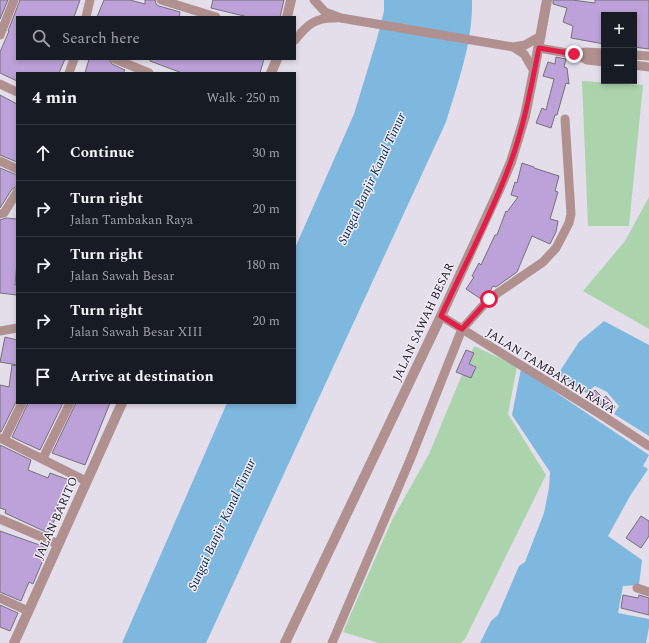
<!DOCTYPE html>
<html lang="en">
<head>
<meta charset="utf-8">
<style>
  body { margin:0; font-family:Spectral,serif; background:#20242c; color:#f1f3f6 }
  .controls { position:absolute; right:12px; top:12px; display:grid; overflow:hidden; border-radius:0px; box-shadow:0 2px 6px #0003 }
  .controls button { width:36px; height:36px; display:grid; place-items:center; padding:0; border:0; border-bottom:1px solid #363941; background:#171b24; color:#f1f3f6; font:20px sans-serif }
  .stop { position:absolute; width:12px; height:12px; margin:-9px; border:3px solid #e11d48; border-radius:50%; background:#fff }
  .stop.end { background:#e11d48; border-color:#fff; box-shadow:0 1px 4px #0008 }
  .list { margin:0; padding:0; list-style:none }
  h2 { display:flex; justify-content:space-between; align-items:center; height:52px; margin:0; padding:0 16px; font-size:17px }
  h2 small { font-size:13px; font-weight:400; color:#9ea1a6 }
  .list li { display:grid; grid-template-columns:26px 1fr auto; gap:12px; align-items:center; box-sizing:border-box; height:56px; padding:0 16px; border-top:1px solid #363941 }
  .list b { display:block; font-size:15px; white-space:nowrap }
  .list p { margin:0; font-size:13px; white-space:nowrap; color:#9ea1a6 }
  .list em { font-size:13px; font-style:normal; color:#9ea1a6 }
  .icon { flex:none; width:22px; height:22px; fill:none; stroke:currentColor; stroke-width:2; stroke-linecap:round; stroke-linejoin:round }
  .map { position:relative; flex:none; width:649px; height:643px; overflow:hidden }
  .search { position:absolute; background:#171b24; box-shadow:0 2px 6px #0003; left:16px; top:16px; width:280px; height:44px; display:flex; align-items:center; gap:10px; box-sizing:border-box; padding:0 14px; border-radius:0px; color:#9ea1a6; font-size:15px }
  .panel { position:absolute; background:#171b24; box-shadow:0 2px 6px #0003; left:16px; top:72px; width:280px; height:332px; border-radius:0px }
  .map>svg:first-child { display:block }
</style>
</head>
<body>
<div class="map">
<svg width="649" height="643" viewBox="0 0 649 643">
  <rect width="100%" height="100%" fill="#e3deea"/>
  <!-- green -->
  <path fill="#abd4ac" d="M 582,81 L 643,85 L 629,226 L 588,226 Z
    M 649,197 L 649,329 L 583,291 L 625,241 Z
    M 474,346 L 517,366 L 508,414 L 546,475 L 465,639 L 461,643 L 379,643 L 343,632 L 392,520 L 429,454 Z"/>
  <!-- water -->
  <path fill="#7fb8df" d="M 384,0 L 472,0 C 473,42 458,82 446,122 L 206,643 L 122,643 L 227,403 L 295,403 L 295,248 L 354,114 L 376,42 L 384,11 Z
    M 604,321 L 649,345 L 649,436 L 614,414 L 619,406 L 607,392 L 595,386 L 586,393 L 558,374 L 579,342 Z
    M 521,369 L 649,455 L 643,466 L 648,469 L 630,496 L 608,536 L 642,560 L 639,585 L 623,586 L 618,613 L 649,619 L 649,627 L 646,643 L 480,643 L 491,621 L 498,615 L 519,566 L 525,562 L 544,513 L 549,488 L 550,472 L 512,415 Z"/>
  <!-- building -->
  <path fill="#bda2d9" stroke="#75707a" d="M 0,0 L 8,0 L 0,19 Z
    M 20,0 L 80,0 L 74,17 L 17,17 L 17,59 L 65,59 L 59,73 L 17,73 L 17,81 L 0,73 L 0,52 L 9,31 L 8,31 Z
    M 104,0 L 130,0 L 145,4 L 145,0 L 155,0 L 156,4 L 159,6 L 180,12 L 179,17 L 97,17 Z
    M 213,0 L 284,0 L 280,17 L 248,17 L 211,8 Z
    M 553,0 L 572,0 L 595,3 L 595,0 L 649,0 L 649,49 L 634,47 L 634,15 L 604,15 L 604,44 L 571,38 L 573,26 L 563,22 L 567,8 L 553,4 Z
    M 556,57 L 566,59 L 564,67 L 567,68 L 569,84 L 566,83 L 557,115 L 555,115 L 551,128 L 536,123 L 542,108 L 546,110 L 554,79 L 543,76 L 548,62 L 555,64 Z
    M 89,59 L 109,59 L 112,64 L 125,70 L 123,73 L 85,73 Z
    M 150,59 L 264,59 L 260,73 L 182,73 L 150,61 Z
    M 0,95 L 17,104 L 17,162 L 0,155 Z
    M 522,163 L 534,167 L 534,168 L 559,176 L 555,191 L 558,192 L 550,219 L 558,221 L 556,232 L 550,244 L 532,236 L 517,272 L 496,287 L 493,286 L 490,291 L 481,299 L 466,289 L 474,277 L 472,276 L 479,263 L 481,265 L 495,235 L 497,235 L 506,211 L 507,212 L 518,197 L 511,195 L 515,182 L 517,183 Z
    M 0,168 L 17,175 L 17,186 L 12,189 L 0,208 Z
    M 6,218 L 17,219 L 17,262 L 15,285 L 17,284 L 17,295 L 0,293 L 0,220 Z
    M 5,337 L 17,340 L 17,365 L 0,362 Z
    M 466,350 L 474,353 L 469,364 L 476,367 L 471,378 L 456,372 Z
    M 12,365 L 17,366 L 17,400 L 1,432 L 0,432 L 0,385 L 9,387 Z
    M 595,390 L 601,396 L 596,402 L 590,396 Z
    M 606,396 L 615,407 L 609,413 L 598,402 Z
    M 28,403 L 63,403 L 40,450 L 12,437 Z
    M 76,403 L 110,403 L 85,465 L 52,453 Z
    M 0,445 L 31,460 L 28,470 L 48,478 L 50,473 L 69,480 L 54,514 L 57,515 L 48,533 L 5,513 L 6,510 L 0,508 Z
    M 641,516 L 649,521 L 649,536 L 641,548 L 626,538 Z
    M 0,531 L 48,548 L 33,584 L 29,582 L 21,601 L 0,592 Z
    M 623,595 L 638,598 L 639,595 L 649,598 L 649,615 L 621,608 Z
    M 0,605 L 18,613 L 10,631 L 0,627 Z"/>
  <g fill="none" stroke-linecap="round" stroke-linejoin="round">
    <!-- minor -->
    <path stroke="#b09190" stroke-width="9" d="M 161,0 L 216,17
      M 314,0 L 325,12 L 341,18 L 513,47 L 525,45 L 541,36
      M 86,17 L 90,0
      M 0,35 L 14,0
      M 295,40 C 307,25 315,17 336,18
      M 513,47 L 524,54 L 534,71
      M 539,48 L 578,55 L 587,60 L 604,62
      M 578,55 L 585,52 L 604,53
      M 634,55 L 649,56
      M 115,59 L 149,73
      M 634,65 L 649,67
      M 69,73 L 74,59
      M 0,84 L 17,92
      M 0,161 L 17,169
      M 0,214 L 4,213 L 17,192
      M 441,316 L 600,414 L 649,446
      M 0,331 L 17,328
      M 0,438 L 86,481
      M 4,440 L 22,403
      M 43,458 L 70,403
      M 0,519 L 58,544
      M 637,588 L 649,592
      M 0,598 L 28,611
      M 332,643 L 410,460 L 462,329 L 489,299 L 543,262 L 556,248 L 569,223 L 571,214 L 565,119"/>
    <!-- tertiary -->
    <path stroke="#b09190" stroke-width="10" d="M 287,17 L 291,0
      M 271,73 L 277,59
      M 14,643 L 122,403
      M 285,643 L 441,316 L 499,190 L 511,162 L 525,116 L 534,71 L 547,0"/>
  </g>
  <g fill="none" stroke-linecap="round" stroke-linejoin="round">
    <!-- route -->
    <path stroke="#e11d48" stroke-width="5" d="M 489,299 L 462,329 L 441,316 C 464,266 491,216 510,164 C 524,127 531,87 539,48 L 574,54"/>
  </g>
  <g text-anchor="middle" stroke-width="3" stroke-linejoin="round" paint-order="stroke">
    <!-- street labels -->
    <g font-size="12" fill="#212024" stroke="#f1ebf7">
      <text transform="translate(423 322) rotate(-65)" y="4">JALAN SAWAH BESAR</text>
      <text transform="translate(551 371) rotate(32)" y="4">JALAN TAMBAKAN RAYA</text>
      <text transform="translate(56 518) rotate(-66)" y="4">JALAN BARITO</text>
    </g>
    <!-- water labels -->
    <g font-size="13" font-style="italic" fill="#002d47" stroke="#f1ebf7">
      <text transform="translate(371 178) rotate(-65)" y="5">Sungai Banjir Kanal Timur</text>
      <text transform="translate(221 524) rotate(-65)" y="5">Sungai Banjir Kanal Timur</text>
    </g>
  </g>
</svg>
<div class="controls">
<button>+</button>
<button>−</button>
</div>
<div class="stop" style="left:489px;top:299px"></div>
<div class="stop end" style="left:574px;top:54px"></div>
<div class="search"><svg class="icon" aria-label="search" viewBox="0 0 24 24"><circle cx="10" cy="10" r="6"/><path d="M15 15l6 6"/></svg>Search here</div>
<section class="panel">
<h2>4 min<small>Walk · 250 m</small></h2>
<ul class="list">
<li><svg class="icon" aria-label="ahead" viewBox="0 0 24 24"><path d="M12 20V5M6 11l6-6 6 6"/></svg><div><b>Continue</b></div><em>30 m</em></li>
<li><svg class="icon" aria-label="right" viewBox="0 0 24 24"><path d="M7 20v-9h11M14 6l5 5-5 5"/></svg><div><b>Turn right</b><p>Jalan Tambakan Raya</p></div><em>20 m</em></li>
<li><svg class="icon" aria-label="right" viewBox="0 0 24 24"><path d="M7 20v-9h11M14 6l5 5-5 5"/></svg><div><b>Turn right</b><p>Jalan Sawah Besar</p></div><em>180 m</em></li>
<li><svg class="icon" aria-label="right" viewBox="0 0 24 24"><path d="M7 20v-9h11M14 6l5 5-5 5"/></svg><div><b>Turn right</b><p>Jalan Sawah Besar XIII</p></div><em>20 m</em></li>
<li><svg class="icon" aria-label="arrive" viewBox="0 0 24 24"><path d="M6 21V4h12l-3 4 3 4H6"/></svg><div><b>Arrive at destination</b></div></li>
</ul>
</section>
</div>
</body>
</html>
